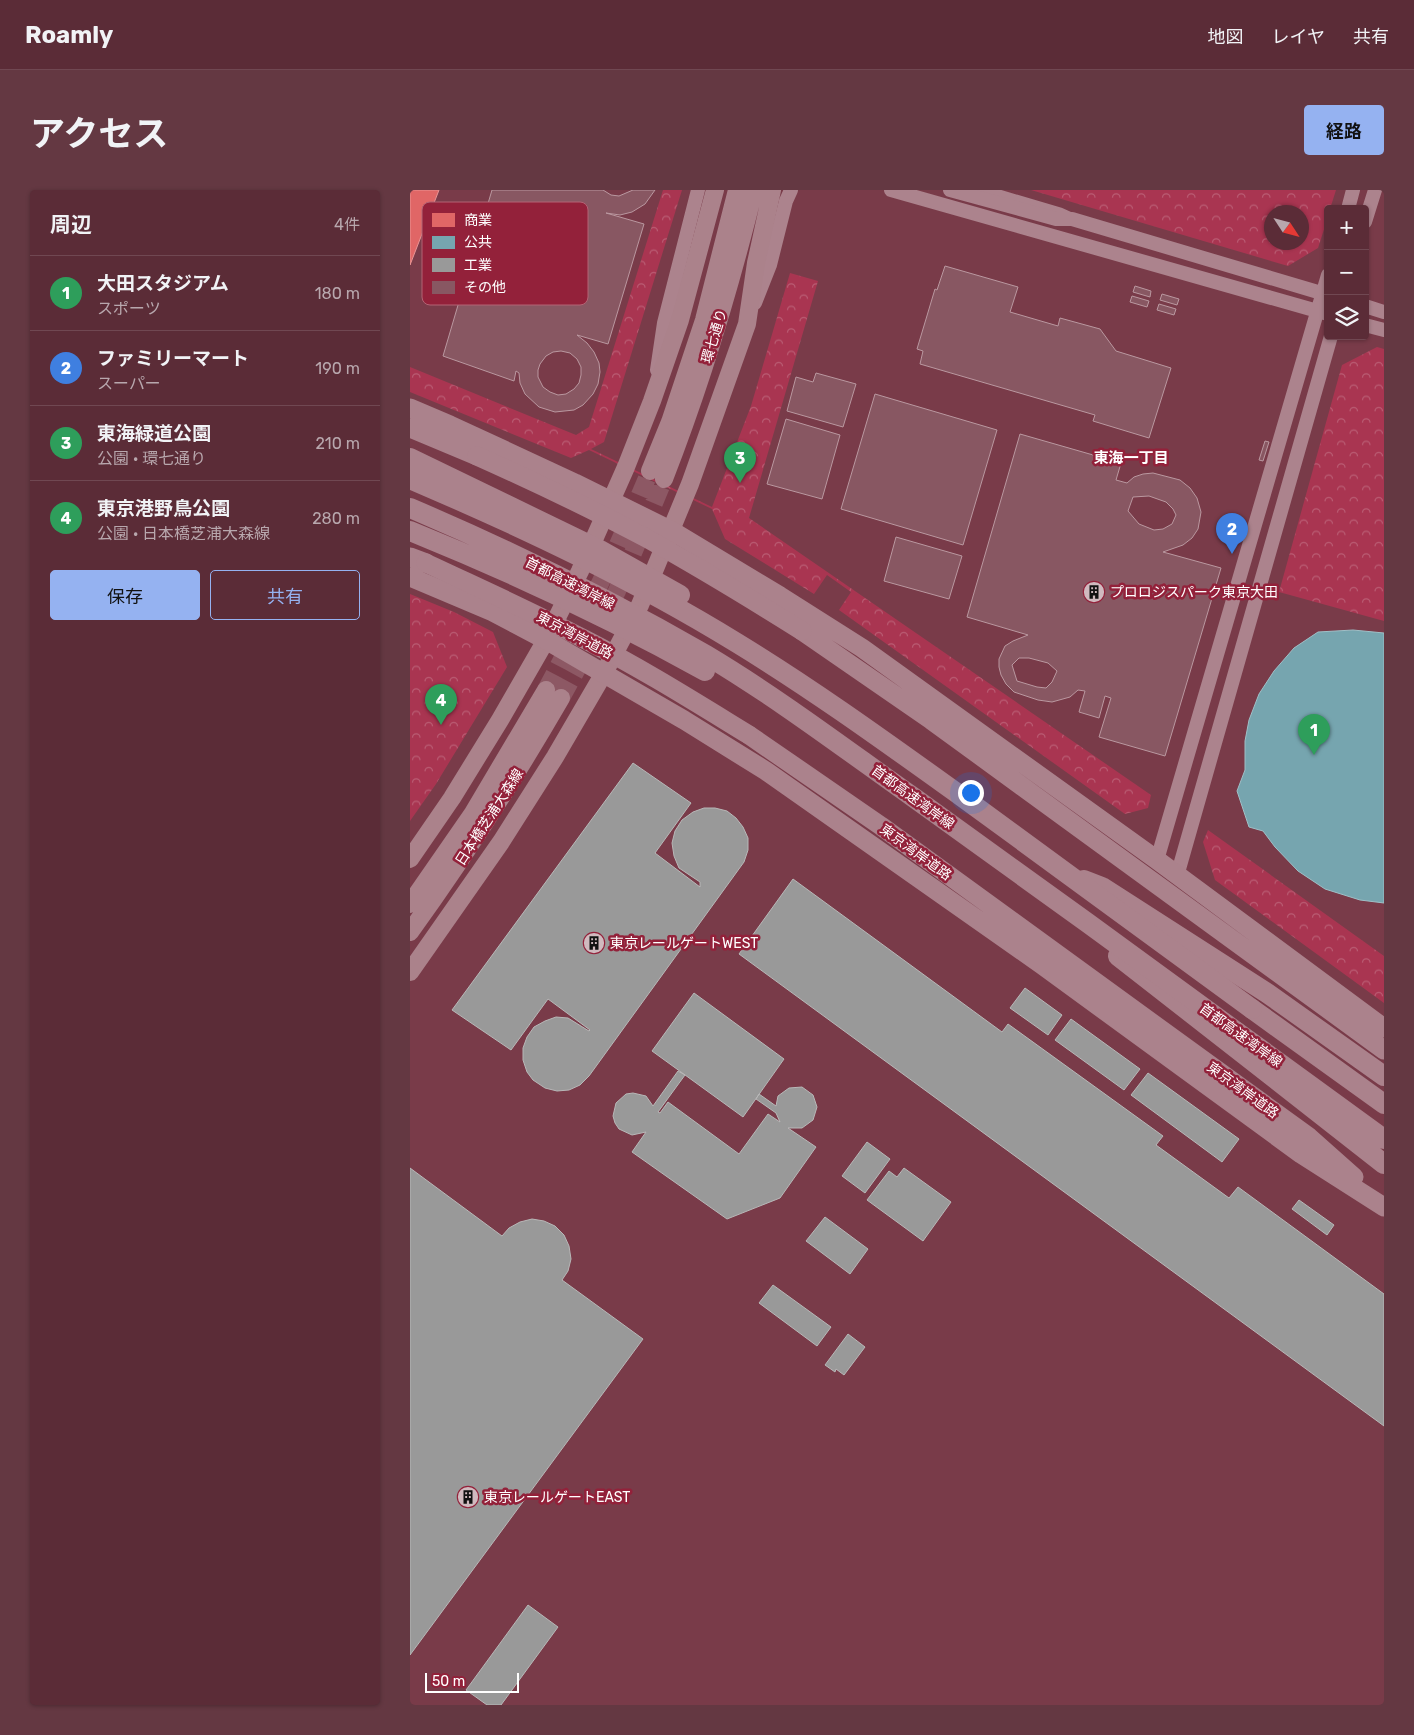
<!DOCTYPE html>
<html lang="ja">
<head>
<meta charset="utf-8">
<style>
  body { margin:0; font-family:Rubik,"Noto Sans JP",sans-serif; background:#643842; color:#f1f3f6 }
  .controls { position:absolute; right:15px; top:15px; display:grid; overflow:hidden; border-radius:5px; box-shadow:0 1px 4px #0004 }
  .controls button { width:45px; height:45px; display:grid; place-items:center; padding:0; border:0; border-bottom:1px solid #704852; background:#5b2c37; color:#f1f3f6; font:25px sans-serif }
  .compass { position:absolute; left:854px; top:15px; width:45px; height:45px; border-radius:50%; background:#5b2c37; box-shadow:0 1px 4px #0004; rotate:126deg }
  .scale { position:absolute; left:15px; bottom:12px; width:94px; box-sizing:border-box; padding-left:5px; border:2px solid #fff; border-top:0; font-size:14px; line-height:18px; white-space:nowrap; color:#fff; -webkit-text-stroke:4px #93213a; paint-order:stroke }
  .you { position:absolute; left:560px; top:602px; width:18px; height:18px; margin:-12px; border:4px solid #fff; border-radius:50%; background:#1a73e8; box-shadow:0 0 0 8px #1a73e833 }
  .badge { display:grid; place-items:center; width:32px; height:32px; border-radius:50%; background:#95b2f1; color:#fff; font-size:16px; font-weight:700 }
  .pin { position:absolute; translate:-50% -41px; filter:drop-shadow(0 1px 2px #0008) }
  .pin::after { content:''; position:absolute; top:26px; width:18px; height:15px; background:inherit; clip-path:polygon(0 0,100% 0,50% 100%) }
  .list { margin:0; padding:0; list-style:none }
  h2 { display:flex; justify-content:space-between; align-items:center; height:65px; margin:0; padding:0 20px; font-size:21px }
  h2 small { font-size:16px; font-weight:400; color:#b8a7ad }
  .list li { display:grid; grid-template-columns:32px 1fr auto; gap:15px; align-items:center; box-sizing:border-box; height:75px; padding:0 20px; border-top:1px solid #704852 }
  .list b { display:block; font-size:19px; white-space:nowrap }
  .list p { margin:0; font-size:16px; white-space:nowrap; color:#b8a7ad }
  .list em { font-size:16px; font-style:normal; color:#b8a7ad }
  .actions { display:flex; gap:10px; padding:15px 20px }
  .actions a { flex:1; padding:11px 0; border:1px solid #95b2f1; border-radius:5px; text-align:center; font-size:18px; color:#95b2f1 }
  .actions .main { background:#95b2f1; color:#111 }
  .icon { flex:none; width:28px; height:28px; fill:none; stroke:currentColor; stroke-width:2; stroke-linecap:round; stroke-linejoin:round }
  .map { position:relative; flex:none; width:974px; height:1515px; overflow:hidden; border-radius:5px }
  header { display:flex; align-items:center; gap:30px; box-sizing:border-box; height:70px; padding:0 25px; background:#5b2c37; border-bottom:1px solid #704852 }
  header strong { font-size:24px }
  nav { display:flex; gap:28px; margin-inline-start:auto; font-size:18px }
  .intro { display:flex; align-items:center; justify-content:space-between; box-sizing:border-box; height:120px; padding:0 30px }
  h1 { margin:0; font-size:35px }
  .button { padding:12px 22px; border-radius:5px; background:#95b2f1; color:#111; font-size:18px; font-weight:700 }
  main { display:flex; gap:30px; padding:0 30px }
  aside { flex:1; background:#5b2c37; border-radius:5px; box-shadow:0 1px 4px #0004 }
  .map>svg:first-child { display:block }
</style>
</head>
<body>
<header>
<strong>Roamly</strong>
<nav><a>地図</a><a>レイヤ</a><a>共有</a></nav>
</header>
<div class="intro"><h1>アクセス</h1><a class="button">経路</a></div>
<main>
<aside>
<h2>周辺<small>4件</small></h2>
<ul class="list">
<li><span class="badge" style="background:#2e9e5b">1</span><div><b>大田スタジアム</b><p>スポーツ</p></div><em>180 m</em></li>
<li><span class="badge" style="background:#3f7fe0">2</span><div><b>ファミリーマート</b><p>スーパー</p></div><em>190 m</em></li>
<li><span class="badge" style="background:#2e9e5b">3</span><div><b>東海緑道公園</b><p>公園 · 環七通り</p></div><em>210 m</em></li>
<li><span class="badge" style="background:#2e9e5b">4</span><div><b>東京港野鳥公園</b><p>公園 · 日本橋芝浦大森線</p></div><em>280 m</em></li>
</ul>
<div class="actions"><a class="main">保存</a><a>共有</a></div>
</aside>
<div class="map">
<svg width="974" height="1515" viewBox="0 0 974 1515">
  <defs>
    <pattern id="park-crowns" width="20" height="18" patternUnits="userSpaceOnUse" patternTransform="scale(1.25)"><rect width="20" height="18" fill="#a93551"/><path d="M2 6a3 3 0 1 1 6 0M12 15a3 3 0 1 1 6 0" fill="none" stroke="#ba5d74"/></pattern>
  </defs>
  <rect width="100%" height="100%" fill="#793b49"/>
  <!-- park -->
  <path fill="url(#park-crowns)" fill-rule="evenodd" d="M 253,0 L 272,0 L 194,252 L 181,259 L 302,317 L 341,216 L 380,83 L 408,91 L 339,328 L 741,605 L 738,618 L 715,624 L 429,420 L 441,402 L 417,385 L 404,404 L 315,349 L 302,319 L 179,260 L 161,268 L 0,202 L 0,177 L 166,245 L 179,237 Z
    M 621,0 L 926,0 L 920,19 L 918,19 L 918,27 L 908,58 L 878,76 ZM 892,22 L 892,52 L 862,52 L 862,22 Z
    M 967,157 L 974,159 L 974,431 L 869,402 L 932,175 Z
    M 0,404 L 44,422 L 83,442 L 97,477 L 26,594 L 0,631 Z
    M 798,640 L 974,766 L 974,813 L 805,690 L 793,652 Z"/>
  <!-- shops -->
  <path fill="#e06666" stroke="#e99494" d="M 0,0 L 29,0 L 0,75 Z"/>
  <!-- public -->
  <path fill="#76a5af" stroke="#9fc0c7" d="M 943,440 L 974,443 L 974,713 L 950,710 L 915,699 L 888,681 L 865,657 L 853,641 L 839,637 L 827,601 L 835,580 L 835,551 L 839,530 L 849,504 L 864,481 L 884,458 L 908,442 Z"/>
  <!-- industry -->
  <path fill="#999" stroke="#b8b8b8" d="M 223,573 L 281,613 L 245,663 L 290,697 L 290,692 L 269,678 L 264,666 L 262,653 L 265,641 L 272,630 L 283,622 L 294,618 L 305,618 L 317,621 L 326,628 L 333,637 L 338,648 L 338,660 L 334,672 L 179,886 L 170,895 L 159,900 L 147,901 L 135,898 L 123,890 L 117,882 L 113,870 L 113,858 L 117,847 L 124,837 L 135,831 L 146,827 L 158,828 L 179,841 L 180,840 L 138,809 L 101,860 L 42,820 Z
    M 383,689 L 592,842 L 598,834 L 753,946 L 746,955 L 819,1008 L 828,997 L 974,1104 L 974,1236 L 329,764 Z
    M 615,798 L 652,825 L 638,845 L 600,818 Z
    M 284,803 L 374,869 L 333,927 L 242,861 Z
    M 661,829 L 730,879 L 714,900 L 645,850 Z
    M 268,881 L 275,885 L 248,922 L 250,923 L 258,912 L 329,964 L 358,924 L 370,932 L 366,923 L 346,909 L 349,904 L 366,916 L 368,906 L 379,898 L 392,897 L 403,905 L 407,917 L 403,930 L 392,938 L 378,938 L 406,957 L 370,1008 L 317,1029 L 222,962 L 236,942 L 222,945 L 209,939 L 205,933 L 203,926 L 206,913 L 216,904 L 223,903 L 236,906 L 243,916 Z
    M 738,883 L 829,949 L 812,972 L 721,905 Z
    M 457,952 L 480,969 L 455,1003 L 432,986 Z
    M 0,978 L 92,1046 L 99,1038 L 110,1032 L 122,1029 L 134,1031 L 145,1036 L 154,1045 L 159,1056 L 161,1069 L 158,1081 L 152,1090 L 233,1149 L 0,1465 Z
    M 494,978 L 541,1012 L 513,1051 L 457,1010 L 479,981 L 487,987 Z
    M 889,1010 L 924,1035 L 917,1045 L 882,1019 Z
    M 415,1027 L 458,1059 L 440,1084 L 396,1051 Z
    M 363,1095 L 421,1137 L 407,1156 L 349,1113 Z
    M 438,1144 L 455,1157 L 434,1185 L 426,1179 L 425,1182 L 415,1175 Z
    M 118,1415 L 148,1437 L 91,1515 L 77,1515 L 56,1500 Z"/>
  <!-- building -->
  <path fill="#885762" stroke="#ba98a0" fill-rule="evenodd" d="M 82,0 L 193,0 L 201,5 L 209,6 L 223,0 L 245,0 L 235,14 L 222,22 L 210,25 L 196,23 L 234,34 L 198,154 L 167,145 L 177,153 L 184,162 L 189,173 L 190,182 L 188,194 L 183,204 L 173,215 L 164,220 L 145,222 L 129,217 L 115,204 L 110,193 L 109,183 L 106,181 L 104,191 L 33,166 ZM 151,161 L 160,163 L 167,169 L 171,177 L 171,185 L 169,193 L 164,199 L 156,204 L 148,205 L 140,202 L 133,197 L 128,187 L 128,180 L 130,174 L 136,166 L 143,162 Z
    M 535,76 L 608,97 L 600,122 L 648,136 L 650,128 L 690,139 L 706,161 L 761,178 L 739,248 L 683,231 L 685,225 L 510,174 L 513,161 L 507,159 L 525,99 L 527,100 Z
    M 725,96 L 741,101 L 740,107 L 723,102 Z
    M 752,104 L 769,109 L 767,115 L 750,110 Z
    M 722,106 L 739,111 L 737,117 L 720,112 Z
    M 749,114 L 766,119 L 764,125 L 747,120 Z
    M 406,183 L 446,194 L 433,237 L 377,221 L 386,187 L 403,192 Z
    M 465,204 L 587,240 L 553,355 L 431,319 Z
    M 376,229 L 430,245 L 412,309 L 357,294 Z
    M 610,244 L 711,273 L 706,290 L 717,293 L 724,287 L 733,284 L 743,283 L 770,290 L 780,298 L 787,308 L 791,322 L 788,339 L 782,348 L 773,355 L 753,362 L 811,378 L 755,566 L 689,547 L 701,508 L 695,506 L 689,528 L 669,522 L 675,501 L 668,500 L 660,507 L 642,512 L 628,510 L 604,502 L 596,494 L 591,485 L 589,477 L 589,469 L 595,456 L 603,451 L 618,445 L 557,427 ZM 739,306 L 756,312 L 763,319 L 766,325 L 762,334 L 753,339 L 744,340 L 729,334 L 718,321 L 723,307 ZM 609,468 L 619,468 L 638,473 L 647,481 L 642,492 L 636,498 L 627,497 L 607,491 L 602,475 Z
    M 855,251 L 859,252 L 853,271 L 849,270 Z
    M 486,347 L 552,366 L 539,409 L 474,391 Z"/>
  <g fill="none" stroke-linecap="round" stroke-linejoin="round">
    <!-- primary-tunnel -->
    <path stroke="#8d5864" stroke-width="18" stroke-dasharray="18 9" stroke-linecap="butt" d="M 136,500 C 174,429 209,356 240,281
      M 151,508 L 180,455 L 207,401 L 254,289"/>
    <!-- minor -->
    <path stroke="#ac838d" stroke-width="11" d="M 572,0 L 650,23 L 661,28"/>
    <!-- tertiary -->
    <path stroke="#ac838d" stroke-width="14" d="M 481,0 L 918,124
      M 540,0 L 646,29 L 662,29 L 918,105
      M 938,19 L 943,0
      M 955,32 L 965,0
      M 345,113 L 360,75 L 376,11 L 381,0
      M 955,116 L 974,122
      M 955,135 L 974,140
      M 247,180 L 254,133 L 288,0
      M 747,670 L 918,85
      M 767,686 L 921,146"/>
    <!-- primary -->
    <path stroke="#ab828b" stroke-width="18" d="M 240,281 L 260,232 L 294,130 L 327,0
      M 254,289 C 291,194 320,98 344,0
      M 0,669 L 42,608 L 90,530 L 136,450 L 170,381 L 216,277 L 242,211 L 270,130 L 305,0
      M 0,714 L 63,623 L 136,500
      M 0,742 C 55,666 104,589 151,508
      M 0,782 L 91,652 L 145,567 L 194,483 L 230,415 L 280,294 L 337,134 L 346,73 L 362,0"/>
    <!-- trunk -->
    <path stroke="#ab828c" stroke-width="19" d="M 0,218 L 40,235 L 165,293 L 262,341 L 370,406 L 452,458 L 747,670 L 974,838
      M 0,238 L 67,266
      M 0,367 L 16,373
      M 0,387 L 83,422 L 136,450 L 274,530 L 356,581 L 632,775 L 891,964 L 974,1017
      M 392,441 L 521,530 L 974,860
      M 339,545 L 471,636 L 899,947 L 944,987"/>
    <!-- motorway -->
    <path stroke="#ab828c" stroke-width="20" d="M 674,690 L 692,697 L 857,803 L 974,886
      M 708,766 L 974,974
      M 842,819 L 974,914
      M 827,842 L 974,949"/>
    <!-- trunk-bridge -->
    <path stroke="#ab828c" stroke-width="19" d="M 67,266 C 125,292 182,319 238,349 C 290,378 341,409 392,441
      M 16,373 C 69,398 123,422 174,449 C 231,478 285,512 339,545"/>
    <!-- motorway-bridge -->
    <path stroke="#ab828c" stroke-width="20" d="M 0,268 L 190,360 L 270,405
      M 0,289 C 112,337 223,389 327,453 C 404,500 477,553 551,606 C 648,676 745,747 842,819
      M 0,318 C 101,361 201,410 296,465 C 368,508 435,559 503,607 C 612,685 719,763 827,842
      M 0,341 C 101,382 200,428 295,481"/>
  </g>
  <!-- icons -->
  <defs>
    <g id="building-disc" transform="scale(1.125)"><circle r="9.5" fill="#d0babf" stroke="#93213a"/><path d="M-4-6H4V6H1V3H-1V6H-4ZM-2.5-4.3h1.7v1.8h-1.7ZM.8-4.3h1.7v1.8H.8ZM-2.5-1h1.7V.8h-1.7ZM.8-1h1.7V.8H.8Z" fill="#111"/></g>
  </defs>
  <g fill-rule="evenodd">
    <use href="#building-disc" x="684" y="402"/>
    <use href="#building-disc" x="184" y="753"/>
    <use href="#building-disc" x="58" y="1307"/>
  </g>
  <g text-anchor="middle" stroke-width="5" stroke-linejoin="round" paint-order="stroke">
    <!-- street labels -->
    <g font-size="14" fill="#fff" stroke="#93213a">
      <text transform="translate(304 146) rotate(-73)" y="5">環七通り</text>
      <text transform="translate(160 393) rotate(27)" y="5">首都高速湾岸線</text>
      <text transform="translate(165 445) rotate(28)" y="5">東京湾岸道路</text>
      <text transform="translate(503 607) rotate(36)" y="5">首都高速湾岸線</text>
      <text transform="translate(79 627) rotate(-57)" y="5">日本橋芝浦大森線</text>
      <text transform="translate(506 662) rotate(36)" y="5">東京湾岸道路</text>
      <text transform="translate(831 845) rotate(36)" y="5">首都高速湾岸線</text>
      <text transform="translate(833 900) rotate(36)" y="5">東京湾岸道路</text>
    </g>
    <!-- poi labels -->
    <g font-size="14" fill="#fff" stroke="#93213a" text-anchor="start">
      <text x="700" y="407">プロロジスパーク東京大田</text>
      <text x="200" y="758">東京レールゲートWEST</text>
      <text x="74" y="1312">東京レールゲートEAST</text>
    </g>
    <!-- neighbourhood labels -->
    <g font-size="15" font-weight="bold" fill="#fff" stroke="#93213a">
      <text x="721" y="273">東海一丁目</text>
    </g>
  </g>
  <!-- legend -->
  <rect x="12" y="12" width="166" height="103" rx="8" fill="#93213a" stroke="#b36475" stroke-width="1"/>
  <rect x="22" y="23" width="23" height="14" fill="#e06666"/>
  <rect x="22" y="46" width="23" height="13" fill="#76a5af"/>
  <rect x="22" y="68" width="23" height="14" fill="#999"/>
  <rect x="22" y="91" width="23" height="13" fill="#885762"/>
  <g font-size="14" fill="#fff">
    <text x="54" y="35">商業</text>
    <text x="54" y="57">公共</text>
    <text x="54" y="80">工業</text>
    <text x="54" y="102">その他</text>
  </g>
</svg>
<div class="controls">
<button>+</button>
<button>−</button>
<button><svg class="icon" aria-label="layers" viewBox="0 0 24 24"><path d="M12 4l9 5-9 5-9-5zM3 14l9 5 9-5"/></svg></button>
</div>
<svg class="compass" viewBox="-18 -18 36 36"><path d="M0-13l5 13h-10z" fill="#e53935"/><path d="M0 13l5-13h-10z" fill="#b8a7ad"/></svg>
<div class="scale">50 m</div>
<div class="you"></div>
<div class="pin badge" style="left:904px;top:565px;background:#2e9e5b">1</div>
<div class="pin badge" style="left:822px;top:364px;background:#3f7fe0">2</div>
<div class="pin badge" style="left:330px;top:293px;background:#2e9e5b">3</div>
<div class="pin badge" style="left:31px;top:535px;background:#2e9e5b">4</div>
</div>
</main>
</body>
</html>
